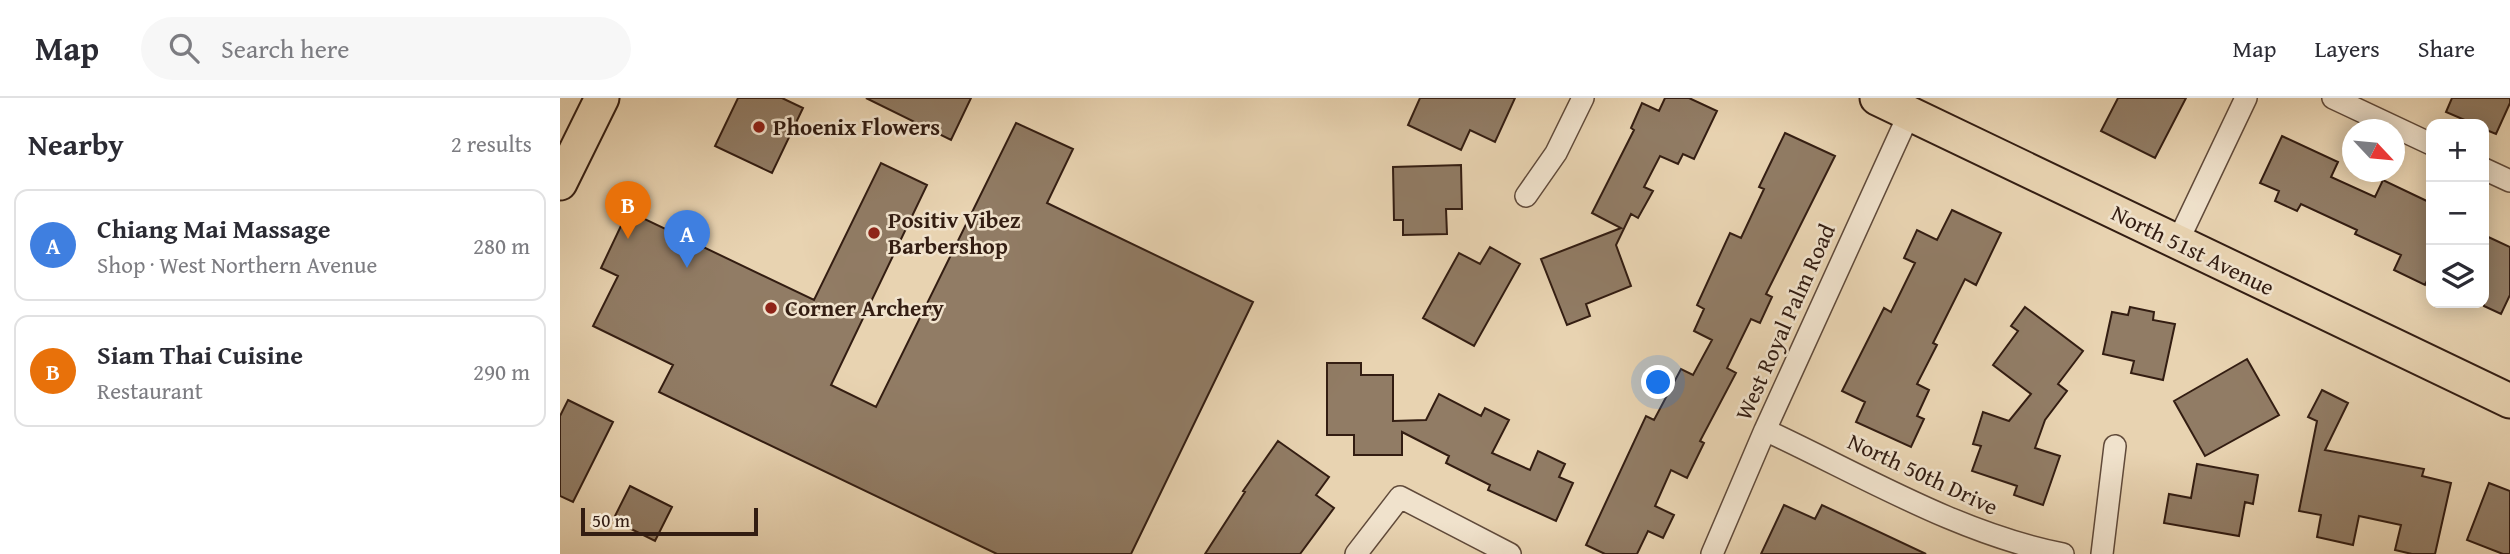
<!DOCTYPE html>
<html lang="en">
<head>
<meta charset="utf-8">
<style>
  body { margin:0; font-family:"Gentium Book Plus",serif; background:#f7f7f7; color:#2b2b33 }
  .controls { position:absolute; right:21px; top:21px; display:grid; overflow:hidden; border-radius:14px; box-shadow:0 4px 18px #0003 }
  .controls button { width:63px; height:63px; display:grid; place-items:center; padding:0; border:0; border-bottom:2px solid #e1e1e2; background:#fff; color:#2b2b33; font:35px sans-serif }
  .compass { position:absolute; left:1782px; top:21px; width:63px; height:63px; border-radius:50%; background:#fff; box-shadow:0 4px 18px #0003; rotate:116deg }
  .scale { position:absolute; left:21px; bottom:18px; width:177px; box-sizing:border-box; padding-left:7px; border:4px solid #331d12; border-top:0; font-size:19px; line-height:24px; white-space:nowrap; color:#331d12; -webkit-text-stroke:5px #f0e2cc; paint-order:stroke }
  .you { position:absolute; left:1099px; top:285px; width:24px; height:24px; margin:-18px; border:5px solid #fff; border-radius:50%; background:#1a73e8; box-shadow:0 0 0 10px #1a73e833 }
  .badge { display:grid; place-items:center; width:46px; height:46px; border-radius:50%; background:#8f2418; color:#fff; font-size:23px; font-weight:700 }
  .pin { position:absolute; translate:-50% -58px; filter:drop-shadow(0 2px 4px #0008) }
  .pin::after { content:''; position:absolute; top:37px; width:24px; height:21px; background:inherit; clip-path:polygon(0 0,100% 0,50% 100%) }
  .list { margin:0; padding:0; list-style:none }
  h2 { display:flex; justify-content:space-between; align-items:center; height:91px; margin:0; padding:0 28px; font-size:30px }
  h2 small { font-size:23px; font-weight:400; color:#7c7c81 }
  .list li { display:grid; grid-template-columns:46px 1fr auto; gap:21px; align-items:center; box-sizing:border-box; height:112px; margin:0 14px 14px; padding:0 14px; border:2px solid #e1e1e2; border-radius:14px }
  .list b { display:block; font-size:26px; white-space:nowrap }
  .list p { margin:0; font-size:23px; white-space:nowrap; color:#7c7c81 }
  .list em { font-size:23px; font-style:normal; color:#7c7c81 }
  .icon { flex:none; width:38px; height:38px; fill:none; stroke:currentColor; stroke-width:2; stroke-linecap:round; stroke-linejoin:round }
  .map { position:relative; flex:none; width:1950px; height:456px; overflow:hidden }
  header { display:flex; align-items:center; gap:42px; box-sizing:border-box; height:98px; padding:0 35px; background:#fff; border-bottom:2px solid #e1e1e2 }
  header strong { font-size:33px }
  nav { display:flex; gap:38px; margin-inline-start:auto; font-size:24px }
  .search { width:490px; height:63px; background:#f7f7f7; display:flex; align-items:center; gap:18px; box-sizing:border-box; padding:0 24px; border-radius:38px; color:#7c7c81; font-size:26px }
  main { display:flex }
  aside { flex:1; background:#fff }
  .map>svg:first-child { display:block }
</style>
</head>
<body>
<header>
<strong>Map</strong>
<div class="search"><svg class="icon" aria-label="search" viewBox="0 0 24 24"><circle cx="10" cy="10" r="6"/><path d="M15 15l6 6"/></svg>Search here</div>
<nav><a>Map</a><a>Layers</a><a>Share</a></nav>
</header>
<main>
<aside>
<h2>Nearby<small>2 results</small></h2>
<ul class="list">
<li><span class="badge" style="background:#3f7fe0">A</span><div><b>Chiang Mai Massage</b><p>Shop · West Northern Avenue</p></div><em>280 m</em></li>
<li><span class="badge" style="background:#e8710a">B</span><div><b>Siam Thai Cuisine</b><p>Restaurant</p></div><em>290 m</em></li>
</ul>
</aside>
<div class="map">
<svg width="1950" height="456" viewBox="0 0 1950 456">
  <rect width="100%" height="100%" fill="#e8d3b1"/>
  <filter id="stains"><feTurbulence type="fractalNoise" baseFrequency=".00286" numOctaves="4"/><feColorMatrix values="0 0 0 0 .2 0 0 0 0 .09 0 0 0 0 .02 0 0 0 .5 -.17"/></filter>
  <radialGradient id="worn" r=".72"><stop offset=".6" stop-color="#630" stop-opacity="0"/><stop offset="1" stop-color="#630" stop-opacity=".3"/></radialGradient>
  <!-- building -->
  <path fill="#917c65" stroke="#331d12" stroke-width="2" d="M 178,0 L 222,0 L 243,10 L 212,75 L 155,48 Z
    M 306,0 L 411,0 L 391,42 Z
    M 860,0 L 955,0 L 935,44 L 910,32 L 901,52 L 848,27 Z
    M 1105,0 L 1129,0 L 1157,13 L 1134,61 L 1123,56 L 1118,66 L 1100,58 L 1084,89 L 1093,93 L 1078,120 L 1071,116 L 1056,147 L 1071,188 L 1026,206 L 1030,218 L 1007,227 L 981,161 L 1061,130 L 1032,115 L 1074,32 L 1071,30 L 1082,5 L 1099,13 Z
    M 1558,0 L 1626,0 L 1595,60 L 1541,33 Z
    M 1892,0 L 1950,0 L 1950,5 L 1936,36 L 1924,31 L 1924,26 L 1914,26 L 1886,14 Z
    M 456,25 L 513,51 L 487,105 L 693,204 L 571,456 L 437,456 L 99,294 L 113,267 L 33,228 L 58,178 L 41,170 L 68,113 L 254,202 L 321,65 L 367,87 L 271,287 L 316,309 Z
    M 1225,35 L 1275,58 L 1206,196 L 1212,199 L 1200,225 L 1191,221 L 1167,270 L 1176,275 L 1140,343 L 1144,345 L 1127,380 L 1111,372 L 1095,408 L 1114,417 L 1103,440 L 1088,433 L 1077,456 L 1045,456 L 1026,447 L 1086,318 L 1094,322 L 1121,271 L 1133,277 L 1152,242 L 1134,233 L 1144,211 L 1137,207 L 1170,135 L 1181,140 L 1204,91 L 1199,89 Z
    M 1722,38 L 1778,64 L 1771,79 L 1815,99 L 1823,82 L 1871,105 L 1871,174 L 1865,187 L 1834,172 L 1841,157 L 1795,136 L 1797,132 L 1741,106 L 1737,113 L 1715,103 L 1719,93 L 1700,85 Z
    M 901,67 L 902,111 L 886,111 L 887,136 L 843,137 L 843,122 L 834,122 L 833,69 Z
    M 1392,112 L 1441,135 L 1416,187 L 1405,181 L 1373,245 L 1377,247 L 1357,286 L 1369,292 L 1357,318 L 1364,321 L 1351,349 L 1296,324 L 1305,304 L 1282,293 L 1324,210 L 1331,214 L 1355,165 L 1344,160 L 1357,132 L 1377,142 Z
    M 1924,137 L 1950,149 L 1950,197 L 1941,216 L 1924,208 Z
    M 930,149 L 960,166 L 914,248 L 863,220 L 899,155 L 920,166 Z
    M 1465,209 L 1523,253 L 1498,286 L 1507,293 L 1485,322 L 1475,350 L 1500,358 L 1483,407 L 1454,397 L 1457,388 L 1412,373 L 1421,348 L 1413,346 L 1423,314 L 1449,323 L 1471,296 L 1433,267 L 1458,233 L 1451,228 Z
    M 1570,209 L 1594,214 L 1593,222 L 1615,226 L 1603,282 L 1571,275 L 1574,263 L 1543,256 L 1552,214 L 1568,217 Z
    M 1687,261 L 1719,317 L 1645,358 L 1614,303 Z
    M 767,265 L 801,265 L 801,277 L 833,277 L 833,323 L 866,322 L 879,296 L 921,318 L 925,310 L 949,322 L 932,355 L 970,372 L 978,353 L 1005,366 L 999,379 L 1013,385 L 996,423 L 928,392 L 930,387 L 886,365 L 889,358 L 842,334 L 842,357 L 794,357 L 794,337 L 767,337 Z
    M 1762,292 L 1788,305 L 1765,352 L 1864,371 L 1862,378 L 1891,385 L 1875,456 L 1852,456 L 1835,452 L 1841,427 L 1799,418 L 1793,447 L 1757,439 L 1761,417 L 1739,413 L 1757,323 L 1748,319 Z
    M 8,302 L 53,324 L 13,404 L 0,398 L 0,318 Z
    M 718,343 L 769,379 L 756,397 L 774,410 L 740,456 L 645,456 L 685,394 L 683,393 Z
    M 1637,366 L 1698,377 L 1693,406 L 1685,404 L 1679,438 L 1604,425 L 1609,396 L 1631,400 Z
    M 1929,385 L 1950,393 L 1950,456 L 1943,456 L 1907,442 Z
    M 70,388 L 112,409 L 95,443 L 53,422 Z
    M 1224,407 L 1255,421 L 1262,407 L 1366,456 L 1201,456 Z"/>
  <g fill="none" stroke-linecap="round" stroke-linejoin="round">
    <!-- street casing -->
    <g stroke="#604a3a" stroke-width="24">
      <path id="street" d="M 1773,0 L 1871,46
        M 1924,71 L 1950,83
        M 966,98 L 996,55 L 1023,0
        M 1617,145 L 1686,0
        M 1205,332 C 1300,376 1399,436 1503,456
        M 796,456 L 840,399 L 950,456
        M 1152,456 L 1205,332 L 1349,16
        M 1542,456 L 1555,348"/>
    </g>
    <!-- primary casing -->
    <g stroke="#331d12" stroke-width="37">
      <path id="primary" d="M 1317,0 L 1950,303
        M 0,85 L 42,0"/>
    </g>
    <!-- street -->
    <use href="#street" stroke="#f0e2cc" stroke-width="21"/>
    <!-- primary -->
    <use href="#primary" stroke="#e8d3b1" stroke-width="33"/>
  </g>
  <!-- markers -->
  <g fill="#8f2418" stroke="#f0e2cc" stroke-width="2.5">
    <circle cx="199" cy="29" r="7"/>
    <circle cx="314" cy="135" r="7"/>
    <circle cx="211" cy="210" r="7"/>
  </g>
  <g text-anchor="middle" stroke-width="5" stroke-linejoin="round" paint-order="stroke">
    <!-- poi labels -->
    <g font-size="23" font-weight="bold" fill="#331d12" stroke="#f0e2cc" text-anchor="start">
      <text x="213" y="37">Phoenix Flowers</text>
      <text x="328" y="130">Positiv Vibez<tspan x="328" dy="26">Barbershop</tspan></text>
      <text x="225" y="218">Corner Archery</text>
    </g>
    <!-- street labels -->
    <g font-size="23" fill="#331d12" stroke="#f0e2cc">
      <text transform="translate(1633 152) rotate(26)" y="8">North 51st Avenue</text>
      <text transform="translate(1225 224) rotate(-66)" y="8">West Royal Palm Road</text>
      <text transform="translate(1363 376) rotate(25)" y="8">North 50th Drive</text>
    </g>
  </g>
  <rect width="100%" height="100%" filter="url(#stains)"/>
  <rect width="100%" height="100%" fill="url(#worn)"/>
</svg>
<div class="controls">
<button>+</button>
<button>−</button>
<button><svg class="icon" aria-label="layers" viewBox="0 0 24 24"><path d="M12 4l9 5-9 5-9-5zM3 14l9 5 9-5"/></svg></button>
</div>
<svg class="compass" viewBox="-18 -18 36 36"><path d="M0-13l5 13h-10z" fill="#e53935"/><path d="M0 13l5-13h-10z" fill="#7c7c81"/></svg>
<div class="scale">50 m</div>
<div class="you"></div>
<div class="pin badge" style="left:127px;top:170px;background:#3f7fe0">A</div>
<div class="pin badge" style="left:68px;top:141px;background:#e8710a">B</div>
</div>
</main>
</body>
</html>
